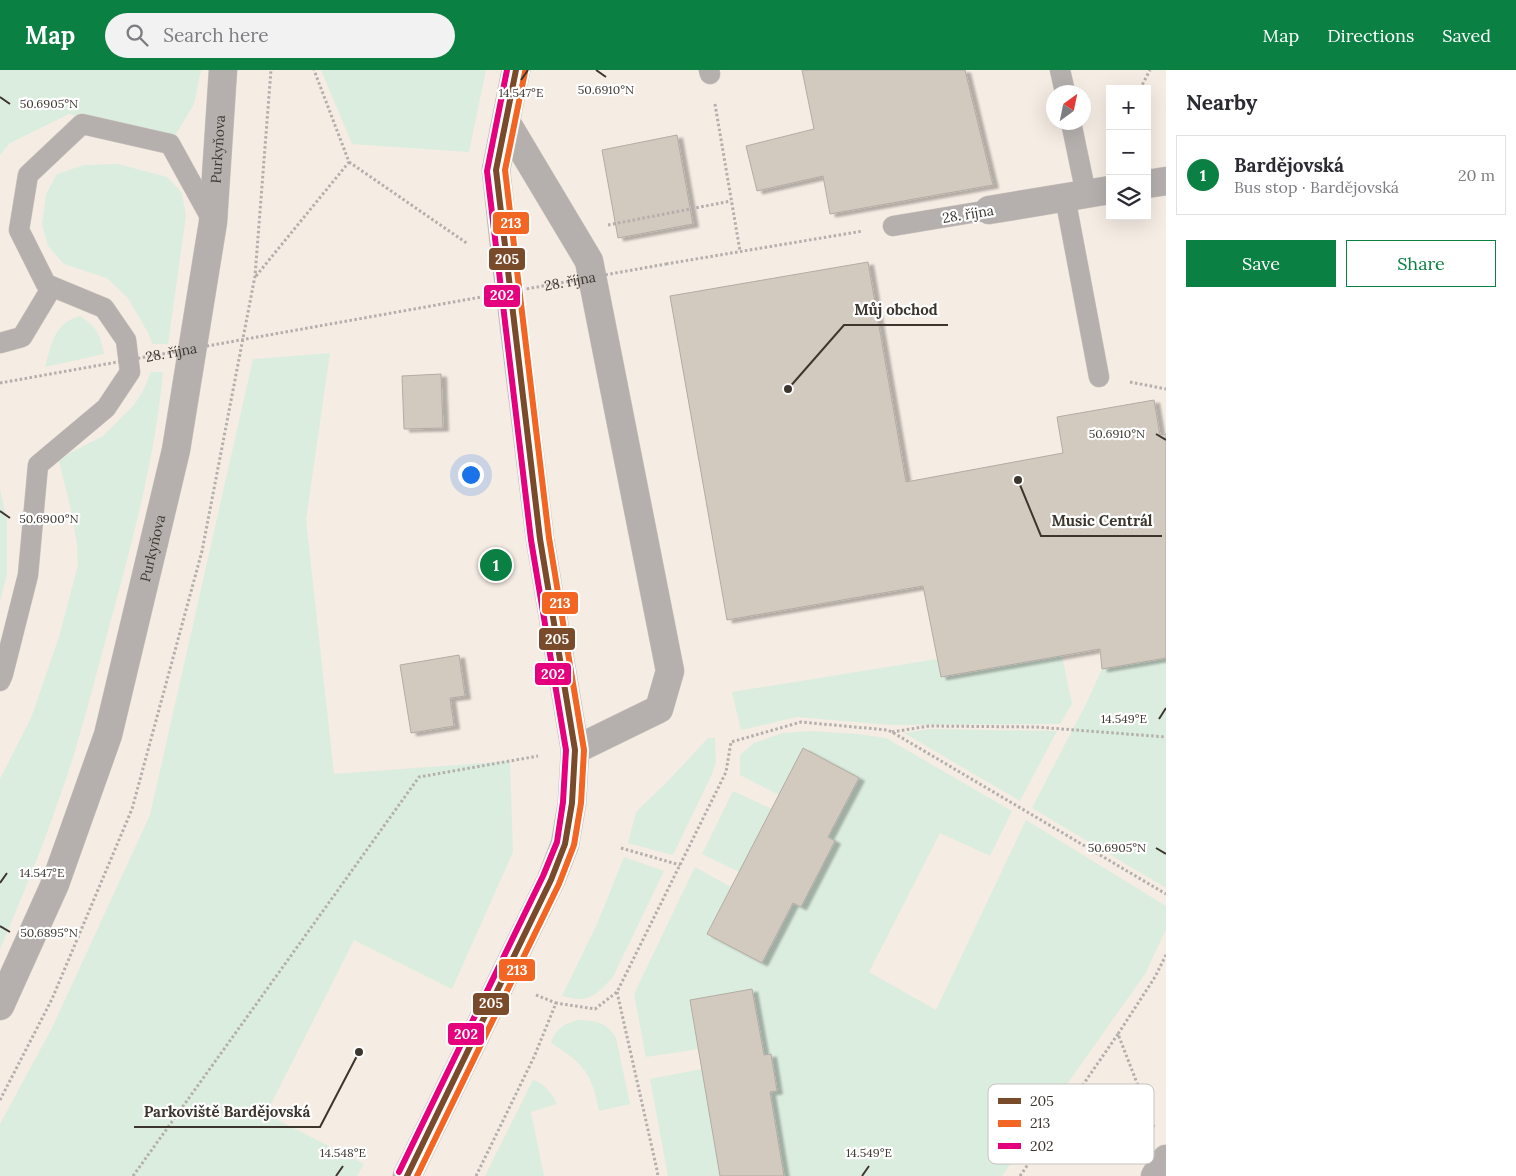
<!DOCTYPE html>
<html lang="en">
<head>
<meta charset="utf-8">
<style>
  body { margin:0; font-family:Lora,serif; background:#f2f2f3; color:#2b2b33 }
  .controls { position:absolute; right:15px; top:15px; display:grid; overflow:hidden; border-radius:0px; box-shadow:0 5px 20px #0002 }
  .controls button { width:45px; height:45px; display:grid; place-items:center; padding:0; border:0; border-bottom:1px solid #e1e1e2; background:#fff; color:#2b2b33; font:25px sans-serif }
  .compass { position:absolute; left:1046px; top:15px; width:45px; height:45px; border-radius:50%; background:#fff; box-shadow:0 5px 20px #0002; rotate:33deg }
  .you { position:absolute; left:470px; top:404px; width:18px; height:18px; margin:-12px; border:4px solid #fff; border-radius:50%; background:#1a73e8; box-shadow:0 0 0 8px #1a73e833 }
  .badge { display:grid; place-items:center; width:32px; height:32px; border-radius:50%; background:#0b8043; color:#fff; font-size:16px; font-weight:700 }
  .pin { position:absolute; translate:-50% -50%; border:2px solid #fff; box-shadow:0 1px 5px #0006 }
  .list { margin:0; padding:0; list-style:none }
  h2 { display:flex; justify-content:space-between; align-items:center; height:65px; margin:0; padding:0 20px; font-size:21px }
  h2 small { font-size:16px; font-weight:400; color:#7c7c81 }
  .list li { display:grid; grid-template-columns:32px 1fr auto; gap:15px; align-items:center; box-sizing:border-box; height:80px; margin:0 10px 10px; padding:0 10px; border:1px solid #e1e1e2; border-radius:0px }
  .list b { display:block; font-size:19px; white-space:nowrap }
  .list p { margin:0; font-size:16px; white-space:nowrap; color:#7c7c81 }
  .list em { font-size:16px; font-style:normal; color:#7c7c81 }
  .actions { display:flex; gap:10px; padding:15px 20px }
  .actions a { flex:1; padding:11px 0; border:1px solid #0b8043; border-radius:0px; text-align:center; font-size:18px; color:#0b8043 }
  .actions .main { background:#0b8043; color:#fff }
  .icon { flex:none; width:28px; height:28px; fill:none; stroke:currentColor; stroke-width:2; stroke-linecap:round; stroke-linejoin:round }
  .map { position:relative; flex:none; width:1166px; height:1106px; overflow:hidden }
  header { display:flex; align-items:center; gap:30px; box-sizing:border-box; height:70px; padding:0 25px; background:#0b8043; color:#fff }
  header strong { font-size:24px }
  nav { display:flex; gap:28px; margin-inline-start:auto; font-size:18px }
  .search { width:350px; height:45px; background:#f2f2f3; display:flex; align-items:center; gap:12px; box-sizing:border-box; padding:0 18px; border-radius:28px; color:#7c7c81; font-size:19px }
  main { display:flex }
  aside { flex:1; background:#fff }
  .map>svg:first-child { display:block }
</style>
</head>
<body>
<header>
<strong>Map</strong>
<div class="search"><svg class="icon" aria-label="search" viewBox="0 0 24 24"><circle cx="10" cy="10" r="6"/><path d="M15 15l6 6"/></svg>Search here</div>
<nav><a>Map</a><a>Directions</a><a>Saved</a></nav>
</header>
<main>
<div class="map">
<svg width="1166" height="1106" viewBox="0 0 1166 1106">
  <defs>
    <filter id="shadow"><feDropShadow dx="5.5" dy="3" stdDeviation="1" flood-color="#0004"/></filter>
  </defs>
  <rect width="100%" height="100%" fill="#f5ece3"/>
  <!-- green -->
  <path fill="#dbedde" d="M 0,0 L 201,0 L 194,34 L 170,74 L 69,44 L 10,73 L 0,85 Z
    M 321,0 L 486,0 L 469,82 L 352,74 Z
    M 118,94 L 167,107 L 182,123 L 186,146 L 168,274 L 153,274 L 147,261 L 128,228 L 107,208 L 64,194 L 48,176 L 42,154 L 46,124 L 57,104 L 84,95 Z
    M 80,246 C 97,257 100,264 104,284 L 45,297 C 52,273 54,253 80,246 Z
    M 330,283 L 306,450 L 334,704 L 510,691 L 513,782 L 452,919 L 354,870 L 266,1044 L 364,1094 L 357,1106 L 0,1106 L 0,1054 L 52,958 L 150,745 L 253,289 Z
    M 151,302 L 163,302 C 155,389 132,473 109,557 C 98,598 87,640 75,681 C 54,748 28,814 0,879 L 0,709 L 31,648 L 59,567 L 78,495 L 77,475 L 72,444 L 59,391 L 70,383 L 103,366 L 134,335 L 143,321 Z
    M 0,419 L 7,451 L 7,504 L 0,531 Z
    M 1062,586 L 1072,634 L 1060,654 L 891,655 L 797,647 L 741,660 L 732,622 L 937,589 L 941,607 Z
    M 1166,588 L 1166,818 L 1032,738 L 1087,632 L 1102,599 Z
    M 930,659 L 1057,661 L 1020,731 L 904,663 Z
    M 809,661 L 858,664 L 886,668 L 1012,741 L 990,786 L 940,763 L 869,902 L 936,940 L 1026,750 L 1166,836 L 1166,859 L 1145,904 L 1002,1106 L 784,1106 L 770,1022 L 777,1020 L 771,984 L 764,985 L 752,919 L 691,930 L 699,979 L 646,987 L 634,924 L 695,797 L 731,817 L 707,864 L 762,892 L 793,833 L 801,837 L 835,771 L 828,767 L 859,708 L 803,678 L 779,725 L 740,705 L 740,685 L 754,673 L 783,663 Z
    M 708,668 L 715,668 L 716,692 L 712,704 L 673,785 L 628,773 L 636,742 L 669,710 Z
    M 733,721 L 772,739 L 739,802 L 702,784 Z
    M 624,787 L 664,801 L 613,907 C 595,926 589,934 562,926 L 597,854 Z
    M 578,950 C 595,950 608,953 616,968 L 630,1034 L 599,1041 C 592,1003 583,993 551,973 C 556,958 564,954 578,950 Z
    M 702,999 L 720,1106 L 668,1106 L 650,1009 Z
    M 533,1010 C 544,1013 553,1024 557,1034 L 531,1042 L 544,1106 L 485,1106 Z"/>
  <!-- building -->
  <path fill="#d3cabf" stroke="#b2aca5" filter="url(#shadow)" d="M 802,0 L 965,0 L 993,115 L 830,144 L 823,106 L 757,121 L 746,76 L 814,59 Z
    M 677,65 L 693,154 L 618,168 L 602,80 Z
    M 868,192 L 906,412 L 1063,383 L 1057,347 L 1154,330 L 1160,365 L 1166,364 L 1166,588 L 1102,599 L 1100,579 L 941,607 L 923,516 L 727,550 L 670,226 Z
    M 441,304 L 443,358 L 404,359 L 402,306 Z
    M 459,585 L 465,626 L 450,628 L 454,656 L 411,663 L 400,595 Z
    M 803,678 L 859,708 L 828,767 L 835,771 L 801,837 L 793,833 L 762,893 L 707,864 Z
    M 752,919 L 764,985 L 771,984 L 777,1021 L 770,1022 L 784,1106 L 720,1106 L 690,930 Z"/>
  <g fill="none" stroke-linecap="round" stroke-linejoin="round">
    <!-- service casing -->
    <g stroke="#cec8c1" stroke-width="21">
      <path id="service" d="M 709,0 L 710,4
        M 1060,0 L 1065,22
        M 1071,52 L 1086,124
        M 1065,127 L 1099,307
        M 893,156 L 989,140
        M 0,273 L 22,267 L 52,217
        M 0,611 L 3,604 L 28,505 L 38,395 L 106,338 L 130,302 L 126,270 L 104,238 L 46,214 L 19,160 L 28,105 L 82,54 L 170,74 L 213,152"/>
    </g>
    <!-- minor casing -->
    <g stroke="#cec8c1" stroke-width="29">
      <g id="minor">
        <path d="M 506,52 L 589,191 L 670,601 L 659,639 L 575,680"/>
        <path d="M 1147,114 L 1166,111"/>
        <path d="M 989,140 L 1110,120"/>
        <path id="s1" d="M 0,936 L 55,814 L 108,665 L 176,380 L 213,152 L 223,0"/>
        <path d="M 407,1106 L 551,810 L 565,774 L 572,733 L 575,680 L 540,469 L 504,174 L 496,100 L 516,0"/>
        <path d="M 1155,1106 L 1166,1089"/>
      </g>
    </g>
    <!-- path -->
    <path stroke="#b4afac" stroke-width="3" stroke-dasharray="2.5 2.5" stroke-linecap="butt" d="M 1140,19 L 1150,0
      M 715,34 L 740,181
      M 349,92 L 468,174
      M 608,155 L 731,131
      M 666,194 L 863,161
      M 256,206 L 349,92 L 314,0
      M 1130,312 L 1166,319
      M 892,662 L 929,656 L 1036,657 L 1166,667
      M 621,778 L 680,795
      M 617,922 L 657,1100 L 658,1106
      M 536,925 L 556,933
      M 0,1030 L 52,929 L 132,739 L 202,481 L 255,206 L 271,0
      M 1154,1057 L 1118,964 L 1155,907 L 1166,885
      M 133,1106 L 419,707 L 538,686
      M 476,1106 L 534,987 L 556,933 L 595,939 L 617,922 L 726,702 L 731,672 L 801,652 L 887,660 L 892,662 L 1166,824
      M 1020,1106 L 1118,964"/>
    <!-- service -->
    <use href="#service" stroke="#b5b0ad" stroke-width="20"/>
    <!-- minor -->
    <use href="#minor" stroke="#b5b0ad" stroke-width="28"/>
    <!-- path-bridge -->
    <path stroke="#b4afac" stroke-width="3" stroke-dasharray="2.5 2.5" stroke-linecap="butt" id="s2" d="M 0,313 L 666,194"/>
    <!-- bus-1 casing -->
    <g stroke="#fff" stroke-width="10">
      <path id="bus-1" d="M 407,1106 L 551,810 L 565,774 L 572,733 L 575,680 L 540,469 L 496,100 L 516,0"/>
    </g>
    <!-- bus-2 casing -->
    <g stroke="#fff" stroke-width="10">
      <path id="bus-2" d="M 417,1106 L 559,814 L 574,775 L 581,733 L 584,680 L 549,468 L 505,100 L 525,2"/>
    </g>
    <!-- bus-3 casing -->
    <g stroke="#fff" stroke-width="10">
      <path id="bus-3" d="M 399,1102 L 543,806 L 557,772 L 563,732 L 566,680 L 531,470 L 487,101 L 507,0"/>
    </g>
    <!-- bus-1 -->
    <use href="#bus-1" stroke="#7a4b2a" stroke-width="6"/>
    <!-- bus-2 -->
    <use href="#bus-2" stroke="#f26522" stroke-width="6"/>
    <!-- bus-3 -->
    <use href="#bus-3" stroke="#e5007d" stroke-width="6"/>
  </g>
  <!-- ticks -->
  <path fill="none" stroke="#3c362f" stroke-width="2" d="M 596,0 L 606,7M 521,10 L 528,0M 0,27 L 10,34M 1156,364 L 1166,370M 0,441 L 10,448M 1159,649 L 1166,638M 1156,778 L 1166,784M 0,813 L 7,803M 0,856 L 10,862M 336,1106 L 343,1096M 862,1106 L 869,1096"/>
  <g text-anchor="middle" stroke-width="4.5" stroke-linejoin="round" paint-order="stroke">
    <!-- street labels -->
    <g font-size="14" fill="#3c362f" stroke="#fff">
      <text dy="5" stroke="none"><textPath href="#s1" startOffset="889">Purkyňova</textPath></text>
      <text transform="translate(968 144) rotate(-9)" y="5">28. října</text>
      <text dy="5" stroke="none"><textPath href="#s2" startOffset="579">28. října</textPath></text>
      <text dy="5" stroke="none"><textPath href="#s2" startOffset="174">28. října</textPath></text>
      <text dy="5" stroke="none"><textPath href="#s1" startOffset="484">Purkyňova</textPath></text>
    </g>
  </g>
  <!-- legend -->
  <rect x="988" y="1014" width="166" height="80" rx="8" fill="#fff" stroke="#c4c3c1" stroke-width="1"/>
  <rect x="998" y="1028" width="23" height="6" fill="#7a4b2a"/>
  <rect x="998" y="1050" width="23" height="7" fill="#f26522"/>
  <rect x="998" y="1073" width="23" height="6" fill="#e5007d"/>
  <g font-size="14" fill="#3c362f">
    <text x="1030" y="1036">205</text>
    <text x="1030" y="1058">213</text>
    <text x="1030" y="1081">202</text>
  </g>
  <g font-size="12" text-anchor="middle" fill="#3c362f" stroke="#fff" stroke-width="4.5" stroke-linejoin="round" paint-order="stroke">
    <text x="606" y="24">50.6910°N</text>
    <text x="521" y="27">14.547°E</text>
    <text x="49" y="38">50.6905°N</text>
    <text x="1117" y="368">50.6910°N</text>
    <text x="49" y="453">50.6900°N</text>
    <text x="1124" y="653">14.549°E</text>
    <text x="1117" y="782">50.6905°N</text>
    <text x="42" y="807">14.547°E</text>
    <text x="49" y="867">50.6895°N</text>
    <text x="343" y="1087">14.548°E</text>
    <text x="869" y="1087">14.549°E</text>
  </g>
  <!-- callouts -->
  <path fill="none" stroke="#3c362f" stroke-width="2" d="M788 319L844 255H948M1018 410L1041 466H1162M359 982L320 1057H134"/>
  <g fill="#3c362f" stroke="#fff" stroke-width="2">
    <circle cx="788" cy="319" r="5"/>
    <circle cx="1018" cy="410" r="5"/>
    <circle cx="359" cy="982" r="5"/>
  </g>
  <g font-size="15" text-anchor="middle" font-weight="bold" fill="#3c362f" stroke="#fff" stroke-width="4.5" stroke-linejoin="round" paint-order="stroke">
    <text x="896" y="245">Můj obchod</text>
    <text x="1102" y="456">Music Centrál</text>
    <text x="227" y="1047">Parkoviště Bardějovská</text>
  </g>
  <g stroke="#fff" stroke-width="2">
    <rect x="492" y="141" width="38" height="24" rx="5" fill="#f26522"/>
    <rect x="488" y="177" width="38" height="24" rx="5" fill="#7a4b2a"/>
    <rect x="483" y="214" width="38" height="24" rx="5" fill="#e5007d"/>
    <rect x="541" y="521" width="38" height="24" rx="5" fill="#f26522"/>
    <rect x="538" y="557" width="38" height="24" rx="5" fill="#7a4b2a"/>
    <rect x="534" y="592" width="38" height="24" rx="5" fill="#e5007d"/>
    <rect x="498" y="888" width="38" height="24" rx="5" fill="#f26522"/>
    <rect x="472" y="922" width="38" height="24" rx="5" fill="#7a4b2a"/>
    <rect x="447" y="952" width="38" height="24" rx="5" fill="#e5007d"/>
  </g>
  <g font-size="14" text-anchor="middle" font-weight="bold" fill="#fff">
    <text x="511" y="158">213</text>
    <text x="507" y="194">205</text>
    <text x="502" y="230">202</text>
    <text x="560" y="538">213</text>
    <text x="557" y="574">205</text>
    <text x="553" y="609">202</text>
    <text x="517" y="905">213</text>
    <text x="491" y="938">205</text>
    <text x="466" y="969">202</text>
  </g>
</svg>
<div class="controls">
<button>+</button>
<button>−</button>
<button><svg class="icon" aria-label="layers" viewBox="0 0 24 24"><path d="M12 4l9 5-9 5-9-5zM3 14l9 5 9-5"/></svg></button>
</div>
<svg class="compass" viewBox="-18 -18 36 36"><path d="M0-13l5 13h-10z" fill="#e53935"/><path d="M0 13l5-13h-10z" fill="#7c7c81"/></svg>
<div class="you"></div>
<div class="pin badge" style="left:496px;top:495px">1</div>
</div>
<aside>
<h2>Nearby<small></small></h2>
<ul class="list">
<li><span class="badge">1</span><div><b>Bardějovská</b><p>Bus stop · Bardějovská</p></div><em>20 m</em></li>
</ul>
<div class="actions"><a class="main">Save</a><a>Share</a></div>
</aside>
</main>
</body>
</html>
